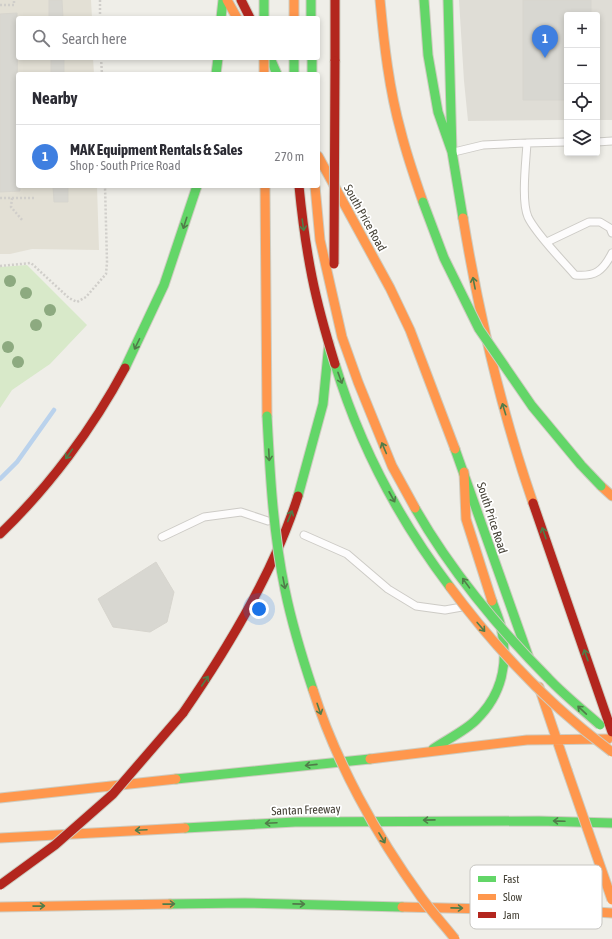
<!DOCTYPE html>
<html lang="en">
<head>
<meta charset="utf-8">
<style>
  body { margin:0; font-family:"Asap Condensed",sans-serif; background:#f2f2f3; color:#2b2b33 }
  .controls { position:absolute; right:12px; top:12px; display:grid; overflow:hidden; border-radius:4px; box-shadow:0 2px 6px #0003 }
  .controls button { width:36px; height:36px; display:grid; place-items:center; padding:0; border:0; border-bottom:1px solid #e1e1e2; background:#fff; color:#2b2b33; font:20px sans-serif }
  .you { position:absolute; left:259px; top:609px; width:14px; height:14px; margin:-10px; border:3px solid #fff; border-radius:50%; background:#1a73e8; box-shadow:0 0 0 6px #1a73e833 }
  .badge { display:grid; place-items:center; width:26px; height:26px; border-radius:50%; background:#807d74; color:#fff; font-size:13px; font-weight:700 }
  .pin { position:absolute; translate:-50% -33px; filter:drop-shadow(0 1px 2px #0008) }
  .pin::after { content:''; position:absolute; top:21px; width:14px; height:12px; background:inherit; clip-path:polygon(0 0,100% 0,50% 100%) }
  .list { margin:0; padding:0; list-style:none }
  h2 { display:flex; justify-content:space-between; align-items:center; height:52px; margin:0; padding:0 16px; font-size:17px }
  h2 small { font-size:13px; font-weight:400; color:#7c7c81 }
  .list li { display:grid; grid-template-columns:26px 1fr auto; gap:12px; align-items:center; box-sizing:border-box; height:64px; padding:0 16px; border-top:1px solid #e1e1e2 }
  .list b { display:block; font-size:15px; white-space:nowrap }
  .list p { margin:0; font-size:13px; white-space:nowrap; color:#7c7c81 }
  .list em { font-size:13px; font-style:normal; color:#7c7c81 }
  .icon { flex:none; width:22px; height:22px; fill:none; stroke:currentColor; stroke-width:2; stroke-linecap:round; stroke-linejoin:round }
  .map { position:relative; flex:none; width:612px; height:939px; overflow:hidden }
  .search { position:absolute; background:#fff; box-shadow:0 2px 6px #0003; left:16px; top:16px; width:304px; height:44px; display:flex; align-items:center; gap:10px; box-sizing:border-box; padding:0 14px; border-radius:4px; color:#7c7c81; font-size:15px }
  .panel { position:absolute; background:#fff; box-shadow:0 2px 6px #0003; left:16px; top:72px; width:304px; height:116px; border-radius:4px }
  .map>svg:first-child { display:block }
</style>
</head>
<body>
<div class="map">
<svg width="612" height="939" viewBox="0 0 612 939">
  <rect width="100%" height="100%" fill="#efeee8"/>
  <!-- residential -->
  <path fill="#e3e0d5" d="M 0,0 L 91,0 L 92,18 L 18,18 L 18,58 L 93,58 L 94,74 L 18,74 L 18,186 L 97,186 L 99,250 L 32,249 L 10,254 L 0,254 Z"/>
  <!-- industrial -->
  <path fill="#dfddd6" d="M 459,0 L 612,0 L 612,120 L 597,120 L 597,15 L 567,15 L 567,120 L 468,121 L 464,81 Z"/>
  <!-- green -->
  <path fill="#d8e9c9" d="M 27,265 L 87,325 L 50,364 L 12,390 L 0,408 L 0,267 Z"/>
  <g fill="none" stroke-linecap="round" stroke-linejoin="round">
    <!-- stream -->
    <path stroke="#bad2ec" stroke-width="4.5" d="M 0,479 L 17,462 L 54,410"/>
  </g>
  <!-- building -->
  <path fill="#d8d7d1" stroke="#d7d5ce" d="M 49,0 L 62,0 L 63,18 L 49,18 Z
    M 523,0 L 591,0 L 591,15 L 567,15 L 567,100 L 523,100 Z
    M 17,13 L 18,186 L 20,186 L 20,191 L 0,192 L 0,14 Z
    M 51,58 L 64,58 L 64,74 L 51,74 Z
    M 53,186 L 68,186 L 68,202 L 54,202 Z
    M 156,562 L 174,592 L 167,622 L 150,632 L 113,627 L 98,599 Z"/>
  <g fill="none" stroke-linecap="round" stroke-linejoin="round">
    <!-- lane casing -->
    <g stroke="#cdcbc6" stroke-width="9">
      <path id="lane" d="M 597,142 L 612,141
        M 527,143 C 526,161 521,201 528,217 C 536,234 562,260 575,275 C 595,277 603,271 612,253
        M 454,152 L 483,145 L 527,143 L 567,142
        M 547,242 L 589,222 L 600,222 L 610,228 L 612,233
        M 304,535 L 347,554 L 388,589 L 416,606 L 445,610 L 462,607
        M 162,537 L 204,517 L 241,512 L 268,521"/>
    </g>
    <!-- fast casing -->
    <g stroke="#ceccc0" stroke-width="11">
      <path id="fast" d="M 264,0 L 264,18
        M 311,0 L 311,18
        M 424,0 L 428,55 L 438,112 L 452,152
        M 448,0 L 452,152 L 463,218
        M 221,18 L 223,0
        M 270,58 L 277,74
        M 294,58 L 294,74
        M 312,58 L 312,74
        M 216,74 L 218,58
        M 125,368 L 164,285 L 197,186
        M 455,449 L 529,658
        M 298,496 L 323,404 L 329,343
        M 433,749 C 446,740 465,731 476,720 C 502,695 509,662 501,627 C 499,618 495,610 492,601
        M 176,779 L 370,759
        M 185,828 L 295,822 L 539,821 L 612,823
        M 170,904 L 245,903 L 402,907"/>
    </g>
    <!-- slow casing -->
    <g stroke="#ceccc0" stroke-width="11">
      <path id="slow" d="M 227,0 L 237,18
        M 294,0 L 294,18
        M 380,0 C 384,44 389,89 401,132 C 407,156 415,179 423,202
        M 318,156 L 390,288 L 410,330 L 455,449
        M 265,186 L 267,416
        M 463,218 C 479,315 501,410 533,503
        M 464,472 L 466,519 L 492,601
        M 601,486 L 612,496
        M 539,687 L 567,770
        M 370,759 L 527,740 L 608,739
        M 0,798 L 176,779
        M 0,838 L 185,828
        M 0,907 L 170,904
        M 402,907 L 581,911 L 612,913"/>
    </g>
    <!-- jam casing -->
    <g stroke="#ceccc0" stroke-width="11">
      <path id="jam" d="M 241,0 L 250,18
        M 335,0 L 335,61
        M 533,503 L 612,732
        M 0,534 C 49,487 93,428 125,368
        M 183,713 C 228,648 274,572 298,496"/>
    </g>
    <!-- path -->
    <path stroke="#d0ceca" stroke-width="2.5" stroke-dasharray="2 2" stroke-linecap="butt" d="M 100,0 L 100,18
      M 0,5 L 14,5 L 14,0
      M 101,58 L 102,74
      M 0,198 L 35,198
      M 12,198 L 11,207 L 23,221
      M 0,266 L 31,263 L 69,298 L 77,302 L 86,297 L 106,274 L 107,262 L 105,186"/>
    <!-- lane -->
    <use href="#lane" stroke="#fdfcfc" stroke-width="7"/>
    <!-- fast -->
    <use href="#fast" stroke="#63d668" stroke-width="9"/>
    <!-- slow -->
    <use href="#slow" stroke="#ff974d" stroke-width="9"/>
    <!-- jam -->
    <use href="#jam" stroke="#b3261e" stroke-width="9"/>
    <!-- fast-bridge casing -->
    <g stroke="#ceccc0" stroke-width="11" stroke-linecap="butt">
      <path id="fast-bridge" d="M 423,202 L 444,258 L 479,329 L 532,406 L 581,465 L 601,486
        M 335,364 C 359,444 400,521 450,587
        M 267,416 C 270,474 273,532 285,590 C 292,624 302,657 313,690
        M 415,508 C 449,568 499,629 548,678 C 564,695 583,710 600,725"/>
    </g>
    <!-- slow-bridge casing -->
    <g stroke="#ceccc0" stroke-width="11" stroke-linecap="butt">
      <path id="slow-bridge" d="M 264,58 L 264,74
        M 315,186 L 320,240 L 342,337 L 358,382 L 392,466 L 415,508
        M 450,587 C 496,649 550,706 612,752
        M 313,690 C 336,762 376,835 421,897 C 431,911 444,925 455,939
        M 567,770 L 612,900"/>
    </g>
    <!-- jam-bridge casing -->
    <g stroke="#ceccc0" stroke-width="11" stroke-linecap="butt">
      <path id="jam-bridge" d="M 299,186 C 302,217 306,247 312,277 C 318,307 326,335 335,364
        M 334,264 L 335,61
        M 0,885 L 55,845 L 113,794 L 183,713"/>
    </g>
    <!-- fast-bridge -->
    <use href="#fast-bridge" stroke="#63d668" stroke-width="9"/>
    <!-- slow-bridge -->
    <use href="#slow-bridge" stroke="#ff974d" stroke-width="9"/>
    <!-- jam-bridge -->
    <use href="#jam-bridge" stroke="#b3261e" stroke-width="9"/>
  </g>
  <!-- trees -->
  <g fill="#8daa80">
    <circle cx="10" cy="281" r="6"/>
    <circle cx="26" cy="293" r="6"/>
    <circle cx="50" cy="310" r="6"/>
    <circle cx="36" cy="325" r="6"/>
    <circle cx="8" cy="347" r="6"/>
    <circle cx="18" cy="362" r="6"/>
  </g>
  <!-- one-way arrows -->
  <defs><path id="oneway-shaft" d="M-6 0H5M1.5-3L5.5 0L1.5 3" fill="none" stroke-width="1.6" stroke-linecap="round" stroke-linejoin="round"/></defs>
  <g stroke="#507c49">
    <use href="#oneway-shaft" transform="translate(185 223) rotate(108)"/>
    <use href="#oneway-shaft" transform="translate(303 225) rotate(82)"/>
    <use href="#oneway-shaft" transform="translate(474 283) rotate(-101)"/>
    <use href="#oneway-shaft" transform="translate(137 344) rotate(116)"/>
    <use href="#oneway-shaft" transform="translate(340 378) rotate(70)"/>
    <use href="#oneway-shaft" transform="translate(504 409) rotate(-107)"/>
    <use href="#oneway-shaft" transform="translate(384 448) rotate(-113)"/>
    <use href="#oneway-shaft" transform="translate(69 454) rotate(125)"/>
    <use href="#oneway-shaft" transform="translate(269 455) rotate(87)"/>
    <use href="#oneway-shaft" transform="translate(392 497) rotate(61)"/>
    <use href="#oneway-shaft" transform="translate(290 516) rotate(-68)"/>
    <use href="#oneway-shaft" transform="translate(544 533) rotate(-109)"/>
    <use href="#oneway-shaft" transform="translate(284 583) rotate(79)"/>
    <use href="#oneway-shaft" transform="translate(466 583) rotate(-126)"/>
    <use href="#oneway-shaft" transform="translate(481 627) rotate(50)"/>
    <use href="#oneway-shaft" transform="translate(586 655) rotate(-109)"/>
    <use href="#oneway-shaft" transform="translate(205 681) rotate(-56)"/>
    <use href="#oneway-shaft" transform="translate(319 709) rotate(71)"/>
    <use href="#oneway-shaft" transform="translate(582 710) rotate(-137)"/>
    <use href="#oneway-shaft" transform="translate(311 765) rotate(174)"/>
    <use href="#oneway-shaft" transform="translate(429 820) rotate(179)"/>
    <use href="#oneway-shaft" transform="translate(559 821) rotate(-178)"/>
    <use href="#oneway-shaft" transform="translate(271 823) rotate(177)"/>
    <use href="#oneway-shaft" transform="translate(141 830) rotate(177)"/>
    <use href="#oneway-shaft" transform="translate(382 838) rotate(59)"/>
    <use href="#oneway-shaft" transform="translate(169 904) rotate(-1)"/>
    <use href="#oneway-shaft" transform="translate(299 904) rotate(1)"/>
    <use href="#oneway-shaft" transform="translate(39 906) rotate(-1)"/>
    <use href="#oneway-shaft" transform="translate(457 908) rotate(1)"/>
  </g>
  <g text-anchor="middle" stroke-width="3.5" stroke-linejoin="round" paint-order="stroke">
    <!-- street labels -->
    <g font-size="12" fill="#444035" stroke="#fff">
      <text transform="translate(365 218) rotate(61)" y="4">South Price Road</text>
      <text transform="translate(492 518) rotate(72)" y="4">South Price Road</text>
      <text transform="translate(306 810) rotate(-2)" y="4">Santan Freeway</text>
    </g>
  </g>
  <!-- legend -->
  <rect x="470" y="865" width="132" height="64" rx="6" fill="#fff" stroke="#c7c6c2" stroke-width="1"/>
  <rect x="478" y="876" width="18" height="6" fill="#63d668"/>
  <rect x="478" y="894" width="18" height="6" fill="#ff974d"/>
  <rect x="478" y="912" width="18" height="6" fill="#b3261e"/>
  <g font-size="11" fill="#444035">
    <text x="503" y="883">Fast</text>
    <text x="503" y="901">Slow</text>
    <text x="503" y="919">Jam</text>
  </g>
</svg>
<div class="controls">
<button>+</button>
<button>−</button>
<button><svg class="icon" aria-label="locate" viewBox="0 0 24 24"><circle cx="12" cy="12" r="6"/><path d="M12 2v4M12 18v4M2 12h4M18 12h4"/></svg></button>
<button><svg class="icon" aria-label="layers" viewBox="0 0 24 24"><path d="M12 4l9 5-9 5-9-5zM3 14l9 5 9-5"/></svg></button>
</div>
<div class="you"></div>
<div class="pin badge" style="left:545px;top:58px;background:#3f7fe0">1</div>
<div class="search"><svg class="icon" aria-label="search" viewBox="0 0 24 24"><circle cx="10" cy="10" r="6"/><path d="M15 15l6 6"/></svg>Search here</div>
<section class="panel">
<h2>Nearby<small></small></h2>
<ul class="list">
<li><span class="badge" style="background:#3f7fe0">1</span><div><b>MAK Equipment Rentals &amp; Sales</b><p>Shop · South Price Road</p></div><em>270 m</em></li>
</ul>
</section>
</div>
</body>
</html>
